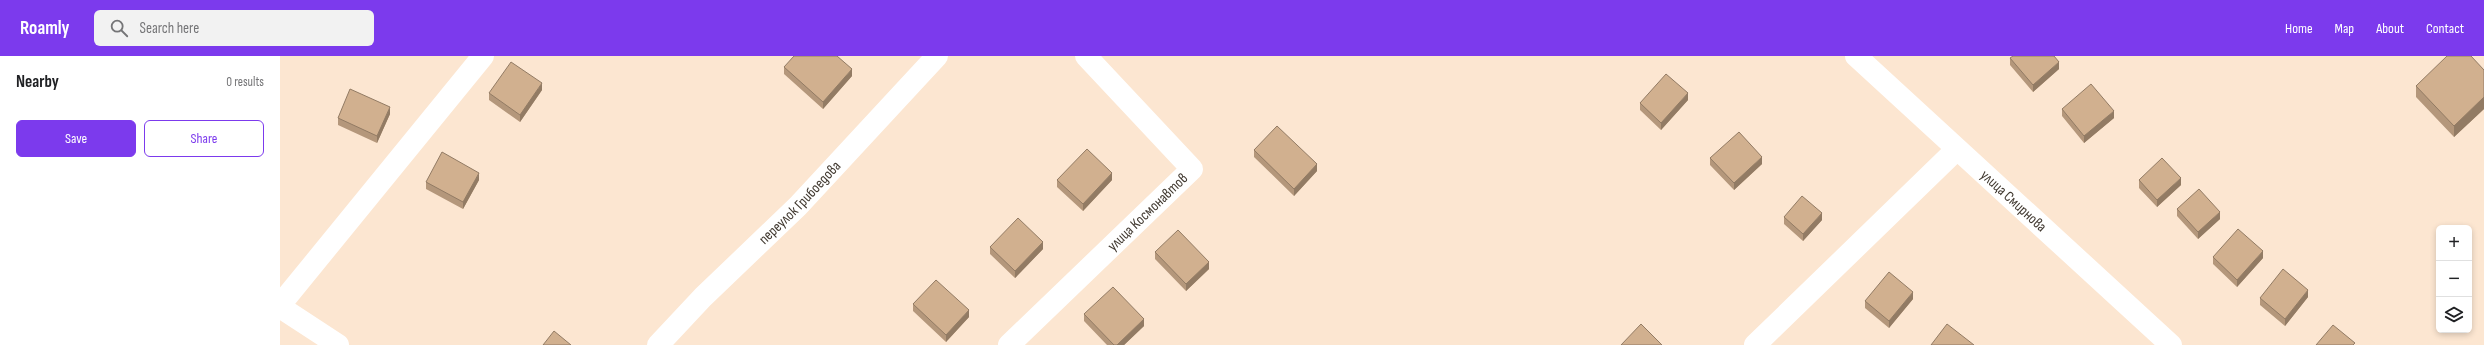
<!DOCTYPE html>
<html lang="en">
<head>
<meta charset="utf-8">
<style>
  body { margin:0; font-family:"Sofia Sans Condensed",sans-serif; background:#f2f2f2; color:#202124 }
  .controls { position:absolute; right:12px; bottom:12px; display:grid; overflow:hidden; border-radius:6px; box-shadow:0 2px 6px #0003 }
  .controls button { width:36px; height:36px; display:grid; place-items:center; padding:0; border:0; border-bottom:1px solid #e0e0e0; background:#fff; color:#202124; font:20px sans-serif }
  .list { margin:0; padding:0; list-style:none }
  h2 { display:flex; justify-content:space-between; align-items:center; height:52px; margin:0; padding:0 16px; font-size:17px }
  h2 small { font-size:13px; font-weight:400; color:#757577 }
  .actions { display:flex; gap:8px; padding:12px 16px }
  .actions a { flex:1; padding:9px 0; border:1px solid #7c3aed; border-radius:6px; text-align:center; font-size:14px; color:#7c3aed }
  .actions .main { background:#7c3aed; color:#fff }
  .icon { flex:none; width:22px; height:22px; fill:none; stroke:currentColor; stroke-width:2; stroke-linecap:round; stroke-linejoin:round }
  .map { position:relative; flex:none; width:2204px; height:289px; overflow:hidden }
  header { display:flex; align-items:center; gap:24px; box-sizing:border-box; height:56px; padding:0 20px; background:#7c3aed; color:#fff }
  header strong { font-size:19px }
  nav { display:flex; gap:22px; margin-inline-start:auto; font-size:14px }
  .search { width:280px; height:36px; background:#f2f2f2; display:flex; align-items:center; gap:10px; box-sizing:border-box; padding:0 14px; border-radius:6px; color:#757577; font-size:15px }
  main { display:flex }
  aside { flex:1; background:#fff }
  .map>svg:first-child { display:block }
</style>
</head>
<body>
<header>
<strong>Roamly</strong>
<div class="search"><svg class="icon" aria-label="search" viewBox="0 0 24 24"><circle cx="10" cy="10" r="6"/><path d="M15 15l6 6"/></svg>Search here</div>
<nav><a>Home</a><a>Map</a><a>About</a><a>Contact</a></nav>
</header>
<main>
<aside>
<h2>Nearby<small>0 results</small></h2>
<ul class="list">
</ul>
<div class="actions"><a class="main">Save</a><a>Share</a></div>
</aside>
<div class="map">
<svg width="2204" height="289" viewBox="0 0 2204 289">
  <rect width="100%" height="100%" fill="#fce6d1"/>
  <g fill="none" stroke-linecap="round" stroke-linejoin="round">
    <!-- minor -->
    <g stroke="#fff" stroke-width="22">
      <path id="s1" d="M 1576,0 L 1891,289"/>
      <path d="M 0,249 L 203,0"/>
      <path d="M 0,251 L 58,289"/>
      <path id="s2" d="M 378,289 L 423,241 L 518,150 L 657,0"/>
      <path id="s3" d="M 729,289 L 912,113 L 806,0"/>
      <path d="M 1475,289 L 1676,94"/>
    </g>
  </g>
  <!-- wall -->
  <path fill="#b4977b" d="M 1730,2 L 1779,13 L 1753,36 L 1730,9 Z
    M 504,11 L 572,20 L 543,53 L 504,18 Z
    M 2204,14 L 2204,53 L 2174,81 L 2136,41 L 2136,30 Z
    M 262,34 L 240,66 L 209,44 L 209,37 Z
    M 1408,44 L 1381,74 L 1360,54 L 1360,47 Z
    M 1782,53 L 1834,62 L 1804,87 L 1782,60 Z
    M 110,58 L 97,87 L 58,69 L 58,62 Z
    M 974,94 L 1037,115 L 1014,140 L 974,101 Z
    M 1430,102 L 1482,108 L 1454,134 L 1430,109 Z
    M 199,124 L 183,153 L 146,133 L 146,126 Z
    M 777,124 L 832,124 L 803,155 L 777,131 Z
    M 1859,124 L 1901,129 L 1877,151 L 1859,132 Z
    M 1897,153 L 1940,163 L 1918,183 L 1897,160 Z
    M 1504,161 L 1542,164 L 1523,185 L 1504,168 Z
    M 710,191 L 763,193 L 735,222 L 710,198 Z
    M 875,196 L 929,213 L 906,235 L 875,203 Z
    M 1933,201 L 1983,202 L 1957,231 L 1933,208 Z
    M 2028,241 L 2005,270 L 1980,249 L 1980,242 Z
    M 1633,243 L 1609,272 L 1585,252 L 1585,245 Z
    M 633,248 L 689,261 L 666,286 L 633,255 Z
    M 804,258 L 864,270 L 844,289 L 827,289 L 804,265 Z"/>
  <!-- shaded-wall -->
  <path fill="#927b64" d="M 1779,6 L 1779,13 L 1753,36 L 1753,29 Z
    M 572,13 L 572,20 L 543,53 L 543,46 Z
    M 262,27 L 262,34 L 240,66 L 240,59 Z
    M 1408,37 L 1408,44 L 1381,74 L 1381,67 Z
    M 2204,41 L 2204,53 L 2174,81 L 2174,70 Z
    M 110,51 L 110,58 L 97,87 L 97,80 Z
    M 1834,55 L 1834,62 L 1804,87 L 1804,80 Z
    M 1482,101 L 1482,108 L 1454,134 L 1454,127 Z
    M 1037,108 L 1037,115 L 1014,140 L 1014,133 Z
    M 199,117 L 199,124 L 183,153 L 183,146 Z
    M 832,117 L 832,124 L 803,155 L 803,148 Z
    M 1901,122 L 1901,129 L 1877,151 L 1877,144 Z
    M 1940,156 L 1940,163 L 1918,183 L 1918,176 Z
    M 1542,157 L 1542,164 L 1523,185 L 1523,178 Z
    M 763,186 L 763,193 L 735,222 L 735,215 Z
    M 1983,195 L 1983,202 L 1957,231 L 1957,224 Z
    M 929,206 L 929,213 L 906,235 L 906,228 Z
    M 2028,234 L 2028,241 L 2005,270 L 2005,263 Z
    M 1633,236 L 1633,243 L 1609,272 L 1609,265 Z
    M 689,254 L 689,261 L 666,286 L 666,279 Z
    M 864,263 L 864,270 L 844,289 L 837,289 Z"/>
  <!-- building -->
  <path fill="#d1b08f" stroke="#927b64" d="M 514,0 L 557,0 L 572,13 L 543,46 L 504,11 Z
    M 1733,0 L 1774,0 L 1779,6 L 1753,29 L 1730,2 Z
    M 2167,0 L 2191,0 L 2204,14 L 2204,41 L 2174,70 L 2136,30 Z
    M 231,6 L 262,27 L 240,59 L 209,37 Z
    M 1386,18 L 1408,37 L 1381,67 L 1360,47 Z
    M 1811,28 L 1834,55 L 1804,80 L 1782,53 Z
    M 70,33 L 110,51 L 97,80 L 58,62 Z
    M 997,70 L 1037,108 L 1014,133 L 974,94 Z
    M 1459,76 L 1482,101 L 1454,127 L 1430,102 Z
    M 807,93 L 832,117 L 803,148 L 777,124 Z
    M 162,96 L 199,117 L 183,146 L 146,126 Z
    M 1882,102 L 1901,122 L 1877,144 L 1859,124 Z
    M 1919,133 L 1940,156 L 1918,176 L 1897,153 Z
    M 1522,140 L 1542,157 L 1523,178 L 1504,161 Z
    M 738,162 L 763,186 L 735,215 L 710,191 Z
    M 1958,173 L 1983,195 L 1957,224 L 1933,201 Z
    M 898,174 L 929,206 L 906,228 L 875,196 Z
    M 2003,213 L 2028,234 L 2005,263 L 1980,242 Z
    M 1609,216 L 1633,236 L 1609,265 L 1585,245 Z
    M 656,224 L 689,254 L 666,279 L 633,248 Z
    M 833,231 L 864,263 L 837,289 L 834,289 L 804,258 Z
    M 1361,268 L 1382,289 L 1341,289 Z
    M 1667,268 L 1694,289 L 1651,289 Z
    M 2053,269 L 2075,287 L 2073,289 L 2036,289 Z
    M 274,275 L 291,289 L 263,289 Z"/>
  <g text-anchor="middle" stroke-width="3" stroke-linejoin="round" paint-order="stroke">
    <!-- street labels -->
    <g font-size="15" fill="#413930" stroke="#fff6ed">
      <text dy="5" stroke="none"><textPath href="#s1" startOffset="214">улица Смирнова</textPath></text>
      <text dy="5" stroke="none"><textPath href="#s2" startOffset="201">переулок Грибоедова</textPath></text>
      <text dy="5" stroke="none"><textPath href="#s3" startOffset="192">улица Космонавтов</textPath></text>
    </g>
  </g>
</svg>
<div class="controls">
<button>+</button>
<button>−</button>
<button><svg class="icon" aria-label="layers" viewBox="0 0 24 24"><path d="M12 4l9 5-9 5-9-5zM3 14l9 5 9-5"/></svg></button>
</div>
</div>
</main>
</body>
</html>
